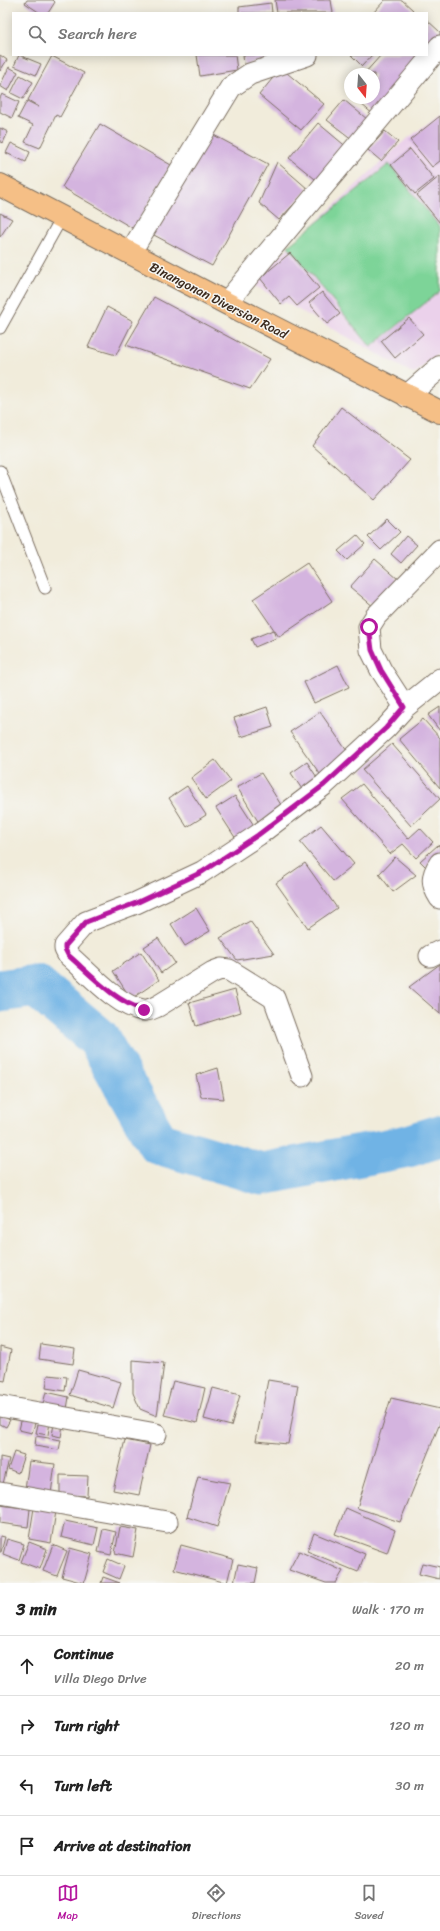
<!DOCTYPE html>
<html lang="en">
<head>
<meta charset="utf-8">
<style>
  body { margin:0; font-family:Sriracha,sans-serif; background:#f6f6f6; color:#222 }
  .compass { position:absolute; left:344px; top:68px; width:36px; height:36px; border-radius:50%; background:#fff; box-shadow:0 2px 10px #0003; rotate:163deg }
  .stop { position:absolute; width:12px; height:12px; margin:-9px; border:3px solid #b5179e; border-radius:50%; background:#fff }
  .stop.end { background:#b5179e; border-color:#fff; box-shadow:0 1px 4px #0008 }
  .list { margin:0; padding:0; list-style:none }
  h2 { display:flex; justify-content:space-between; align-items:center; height:52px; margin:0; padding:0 16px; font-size:17px }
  h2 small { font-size:13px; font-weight:400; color:#767676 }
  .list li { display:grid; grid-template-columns:26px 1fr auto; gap:12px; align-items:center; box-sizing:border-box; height:60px; padding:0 16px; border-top:1px solid #e0e0e0 }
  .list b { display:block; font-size:15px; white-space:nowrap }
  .list p { margin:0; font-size:13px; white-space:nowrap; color:#767676 }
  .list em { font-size:13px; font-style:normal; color:#767676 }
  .icon { flex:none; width:22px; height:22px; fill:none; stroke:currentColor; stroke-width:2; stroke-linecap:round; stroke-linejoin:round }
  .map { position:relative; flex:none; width:440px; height:1583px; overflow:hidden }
  .search { position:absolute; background:#fff; box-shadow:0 2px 10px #0003; left:12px; right:12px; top:12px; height:44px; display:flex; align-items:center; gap:10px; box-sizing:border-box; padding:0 14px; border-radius:0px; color:#767676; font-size:15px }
  .sheet { height:292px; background:#fff }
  nav { display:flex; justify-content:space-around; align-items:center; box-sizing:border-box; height:56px; border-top:1px solid #e0e0e0; background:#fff; font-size:11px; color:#767676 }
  nav a { display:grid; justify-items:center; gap:2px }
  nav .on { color:#b5179e }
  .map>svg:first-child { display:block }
</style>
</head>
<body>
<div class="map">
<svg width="440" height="1583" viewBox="0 0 440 1583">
  <rect width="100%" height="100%" fill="#f6f6f2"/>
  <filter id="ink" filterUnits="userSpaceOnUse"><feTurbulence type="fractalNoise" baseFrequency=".025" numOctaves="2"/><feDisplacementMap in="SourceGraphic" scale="8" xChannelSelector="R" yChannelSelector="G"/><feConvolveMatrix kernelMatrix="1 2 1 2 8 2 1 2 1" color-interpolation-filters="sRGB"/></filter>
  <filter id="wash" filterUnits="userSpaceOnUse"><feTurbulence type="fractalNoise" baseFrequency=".012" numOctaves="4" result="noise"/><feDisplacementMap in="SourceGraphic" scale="16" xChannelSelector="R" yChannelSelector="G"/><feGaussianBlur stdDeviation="0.9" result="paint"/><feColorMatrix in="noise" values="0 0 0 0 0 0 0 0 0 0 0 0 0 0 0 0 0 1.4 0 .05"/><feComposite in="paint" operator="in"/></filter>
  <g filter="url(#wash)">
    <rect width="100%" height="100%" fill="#f1ecdb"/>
    <!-- built -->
    <path fill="#ebd1eb" d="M 440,114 L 440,352 L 414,374 L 250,283 L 403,142 Z"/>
    <!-- green -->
    <path fill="#7dd498" stroke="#5c7f5b" d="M 389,164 L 440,227 L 440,291 L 371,347 L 288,246 Z"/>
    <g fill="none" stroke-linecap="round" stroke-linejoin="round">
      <!-- river -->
      <path stroke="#70b3e5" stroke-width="43" d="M 0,991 L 36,986 L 98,1038 L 158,1143 L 262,1174 L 408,1146 L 440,1136"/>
    </g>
    <g id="blocks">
      <!-- building -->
      <path fill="#d4b4df" d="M 27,0 L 53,0 L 55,2 L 48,13 L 40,13 L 25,3 Z
        M 275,0 L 331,0 L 333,13 L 277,13 Z
        M 385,0 L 402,0 L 413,10 L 410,13 L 373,13 Z
        M 271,3 L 272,13 L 239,13 L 239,7 Z
        M 427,20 L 440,32 L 440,38 L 427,53 Z
        M 0,55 L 7,60 L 0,71 Z
        M 19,55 L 41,64 L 36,75 L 14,66 Z
        M 197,55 L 235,55 L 237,70 L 200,76 Z
        M 243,55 L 277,55 L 244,65 Z
        M 351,55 L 372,55 L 362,66 Z
        M 381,55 L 425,55 L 374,115 L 354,98 L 374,98 L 374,74 L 364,74 Z
        M 52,56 L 84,73 L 60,117 L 56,115 L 40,148 L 25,142 L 33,125 L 18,118 L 27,101 L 39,107 L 28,100 Z
        M 9,67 L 18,72 L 8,91 L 0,86 Z
        M 281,68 L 324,104 L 301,130 L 259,95 Z
        M 20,75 L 33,82 L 23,99 L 11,93 Z
        M 2,94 L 19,102 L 12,118 L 0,112 L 0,98 Z
        M 344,100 L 373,124 L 357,143 L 327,120 Z
        M 440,116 L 440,161 L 432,167 L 410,140 Z
        M 318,123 L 349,149 L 320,183 L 289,158 Z
        M 100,124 L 171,165 L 134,229 L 62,187 Z
        M 0,128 L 8,132 L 3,143 L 0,142 Z
        M 385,131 L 398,142 L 381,161 L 368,150 Z
        M 208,132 L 268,164 L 212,266 L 152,234 Z
        M 11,143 L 30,152 L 26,162 L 6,153 Z
        M 410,149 L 434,179 L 415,194 L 391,165 Z
        M 277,162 L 308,189 L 279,220 L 259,203 Z
        M 440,176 L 440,223 L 417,195 Z
        M 0,213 L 12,219 L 0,237 Z
        M 290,253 L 319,288 L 297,306 L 289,297 L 281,304 L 260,278 Z
        M 322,292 L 340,314 L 327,324 L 309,303 Z
        M 154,297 L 270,359 L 250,389 L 126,345 Z
        M 107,307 L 133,321 L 116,355 L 88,347 Z
        M 409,318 L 423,334 L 395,358 L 381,341 Z
        M 341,407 L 410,460 L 374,500 L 312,446 Z
        M 387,519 L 400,532 L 381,550 L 368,537 Z
        M 357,535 L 365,544 L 347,560 L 338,551 Z
        M 406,536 L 417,545 L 401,563 L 391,554 Z
        M 375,559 L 398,579 L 374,607 L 350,587 Z
        M 307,563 L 332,601 L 279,637 L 253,599 Z
        M 273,630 L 276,638 L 255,647 L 251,639 Z
        M 338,665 L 349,687 L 314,703 L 304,682 Z
        M 267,707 L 273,727 L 241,737 L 234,718 Z
        M 440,707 L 440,731 L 428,715 Z
        M 320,712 L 349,754 L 320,774 L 290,732 Z
        M 423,719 L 440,738 L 440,788 L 399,739 Z
        M 392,744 L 440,799 L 411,826 L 362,770 Z
        M 215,760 L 231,781 L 206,799 L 191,778 Z
        M 307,762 L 320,782 L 304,792 L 291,773 Z
        M 261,773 L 283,808 L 259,823 L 237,787 Z
        M 362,784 L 408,839 L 420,828 L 433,842 L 416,858 L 403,844 L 390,854 L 342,799 Z
        M 187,786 L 206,815 L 187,827 L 169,798 Z
        M 235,796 L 255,827 L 236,839 L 216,808 Z
        M 321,825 L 354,864 L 333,881 L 300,842 Z
        M 438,845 L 440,847 L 440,854 L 426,867 L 420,861 Z
        M 395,857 L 416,875 L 393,892 L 379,874 Z
        M 305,863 L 337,908 L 308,928 L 276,883 Z
        M 196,908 L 210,931 L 185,946 L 171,924 Z
        M 250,921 L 274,954 L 237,960 L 220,938 Z
        M 158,938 L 175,963 L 161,973 L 144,947 Z
        M 141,952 L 159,980 L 131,999 L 113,971 Z
        M 440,964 L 440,1014 L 409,987 Z
        M 235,990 L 241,1012 L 196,1026 L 189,1003 Z
        M 218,1068 L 224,1099 L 201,1097 L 196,1075 Z
        M 41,1344 L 75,1349 L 73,1364 L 39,1359 Z
        M 0,1347 L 11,1350 L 5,1381 L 0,1380 Z
        M 133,1360 L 164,1363 L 157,1416 L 140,1409 L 133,1393 Z
        M 78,1370 L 121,1382 L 113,1408 L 70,1395 Z
        M 48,1375 L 67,1377 L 65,1391 L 46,1388 Z
        M 268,1380 L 298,1385 L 288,1444 L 256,1441 Z
        M 173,1381 L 205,1388 L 197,1423 L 164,1415 Z
        M 213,1388 L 240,1395 L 231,1426 L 204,1419 Z
        M 46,1392 L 69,1397 L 67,1409 L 43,1404 Z
        M 391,1398 L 440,1409 L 440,1423 L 400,1522 L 357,1508 Z
        M 0,1415 L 10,1420 L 6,1427 L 0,1424 Z
        M 22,1417 L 36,1420 L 32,1433 L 19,1430 Z
        M 39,1420 L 50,1422 L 48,1435 L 36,1433 Z
        M 54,1424 L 63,1425 L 61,1437 L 52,1435 Z
        M 36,1436 L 61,1440 L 59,1450 L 35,1446 Z
        M 125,1440 L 150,1445 L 139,1495 L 113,1490 Z
        M 14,1452 L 24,1455 L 18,1473 L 8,1469 Z
        M 0,1457 L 9,1459 L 3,1484 L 0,1483 Z
        M 29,1461 L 55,1464 L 51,1494 L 25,1490 Z
        M 60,1475 L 88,1476 L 87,1496 L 60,1495 Z
        M 198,1477 L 230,1483 L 217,1527 L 187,1517 Z
        M 0,1505 L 30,1509 L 28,1527 L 0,1523 Z
        M 34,1508 L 56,1511 L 51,1543 L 29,1539 Z
        M 346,1508 L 395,1530 L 387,1553 L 335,1534 Z
        M 65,1521 L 98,1528 L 94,1545 L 61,1537 Z
        M 120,1527 L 138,1530 L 133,1557 L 115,1553 Z
        M 103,1529 L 116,1532 L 111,1555 L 98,1552 Z
        M 314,1533 L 365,1554 L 358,1572 L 307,1551 Z
        M 0,1536 L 5,1537 L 1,1552 L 0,1552 Z
        M 7,1539 L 24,1544 L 19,1560 L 3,1554 Z
        M 29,1542 L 47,1549 L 40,1569 L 21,1562 Z
        M 53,1545 L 67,1551 L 57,1576 L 43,1571 Z
        M 181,1545 L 233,1559 L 227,1583 L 174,1569 Z
        M 70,1548 L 92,1554 L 84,1583 L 62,1577 Z
        M 299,1551 L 343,1571 L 336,1583 L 326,1583 L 289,1570 Z
        M 108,1559 L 124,1566 L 119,1579 L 103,1572 Z
        M 422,1563 L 440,1567 L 439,1579 L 419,1574 Z
        M 238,1564 L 258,1568 L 255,1583 L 234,1583 Z
        M 103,1577 L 120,1583 L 101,1583 Z"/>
    </g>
  </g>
  <g filter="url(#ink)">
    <use href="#blocks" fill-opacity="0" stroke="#7b6e60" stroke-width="1"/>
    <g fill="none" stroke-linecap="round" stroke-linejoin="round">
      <!-- service casing -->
      <g stroke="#7b6e60" stroke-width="13">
        <path id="service" d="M 0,328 L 62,217
          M 0,471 L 45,588"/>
      </g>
      <!-- minor casing -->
      <g stroke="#7b6e60" stroke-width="23">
        <path id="minor" d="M 130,253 L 231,87 L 250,74 L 307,55
          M 226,303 L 440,46
          M 405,707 L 381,670 L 371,650 L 369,627 L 376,616 L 440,550
          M 440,863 C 431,876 431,884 440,898
          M 430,956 L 440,951
          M 302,1076 L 274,998 L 229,970 L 221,969 L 213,972 L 158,1006 C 153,1008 148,1011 143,1010 C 118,1007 87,971 68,955 L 65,949 L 65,946 L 86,922 L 136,903 L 202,872 L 258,835 L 324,785 L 386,728 L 405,707 L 440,679
          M 0,1406 L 156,1434
          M 0,1493 L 167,1522"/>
      </g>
      <!-- tertiary casing -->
      <g stroke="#7b6e60" stroke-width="24">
        <path id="tertiary" d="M 407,396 L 440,367"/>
      </g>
      <!-- primary casing -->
      <g stroke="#7b6e60" stroke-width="24">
        <path id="primary" d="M 0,185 L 226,303 L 440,412"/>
      </g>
      <!-- service -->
      <use href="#service" stroke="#fff" stroke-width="11"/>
      <!-- minor -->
      <use href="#minor" stroke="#fff" stroke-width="21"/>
      <!-- tertiary -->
      <use href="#tertiary" stroke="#fff" stroke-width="22"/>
      <!-- primary -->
      <use href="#primary" stroke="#f5bf86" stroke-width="22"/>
    </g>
  </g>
  <g fill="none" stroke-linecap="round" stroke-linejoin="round" filter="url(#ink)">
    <!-- route -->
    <path stroke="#b5179e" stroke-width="5" d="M 144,1010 C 114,1001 91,975 68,955 L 65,949 L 65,946 L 86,922 L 136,903 L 202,872 L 258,835 L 324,785 L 386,728 L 404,707 L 381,670 L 372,650 L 369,627"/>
  </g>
  <g text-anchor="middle" stroke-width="3" stroke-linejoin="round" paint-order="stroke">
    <!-- street labels -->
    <g font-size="13" fill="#3b2a1e" stroke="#f6f6f2">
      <text transform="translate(219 300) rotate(27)" y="5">Binangonan Diversion Road</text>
    </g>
  </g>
</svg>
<svg class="compass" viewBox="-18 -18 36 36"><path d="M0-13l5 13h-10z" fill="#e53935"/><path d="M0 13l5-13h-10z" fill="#767676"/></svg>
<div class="stop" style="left:369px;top:627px"></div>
<div class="stop end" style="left:144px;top:1010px"></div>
<div class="search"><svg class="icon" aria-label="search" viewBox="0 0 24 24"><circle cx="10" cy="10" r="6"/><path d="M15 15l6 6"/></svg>Search here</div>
</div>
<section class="sheet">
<h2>3 min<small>Walk · 170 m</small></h2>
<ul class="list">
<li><svg class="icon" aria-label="ahead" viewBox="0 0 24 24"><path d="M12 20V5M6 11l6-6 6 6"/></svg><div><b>Continue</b><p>Villa Diego Drive</p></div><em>20 m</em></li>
<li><svg class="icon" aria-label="right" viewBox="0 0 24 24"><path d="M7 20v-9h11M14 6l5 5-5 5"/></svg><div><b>Turn right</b></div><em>120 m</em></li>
<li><svg class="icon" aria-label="left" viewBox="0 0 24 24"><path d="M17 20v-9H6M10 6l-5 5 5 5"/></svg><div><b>Turn left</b></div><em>30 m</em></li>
<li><svg class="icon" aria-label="arrive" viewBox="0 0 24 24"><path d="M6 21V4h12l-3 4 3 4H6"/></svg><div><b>Arrive at destination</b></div></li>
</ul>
</section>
<nav>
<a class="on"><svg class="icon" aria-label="map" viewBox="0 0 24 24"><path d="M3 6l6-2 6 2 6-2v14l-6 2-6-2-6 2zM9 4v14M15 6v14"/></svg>Map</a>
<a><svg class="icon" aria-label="directions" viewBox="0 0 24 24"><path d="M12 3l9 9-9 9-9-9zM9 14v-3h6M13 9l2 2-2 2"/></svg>Directions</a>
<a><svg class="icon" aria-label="saved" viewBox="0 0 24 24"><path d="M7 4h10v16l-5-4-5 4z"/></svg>Saved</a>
</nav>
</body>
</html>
